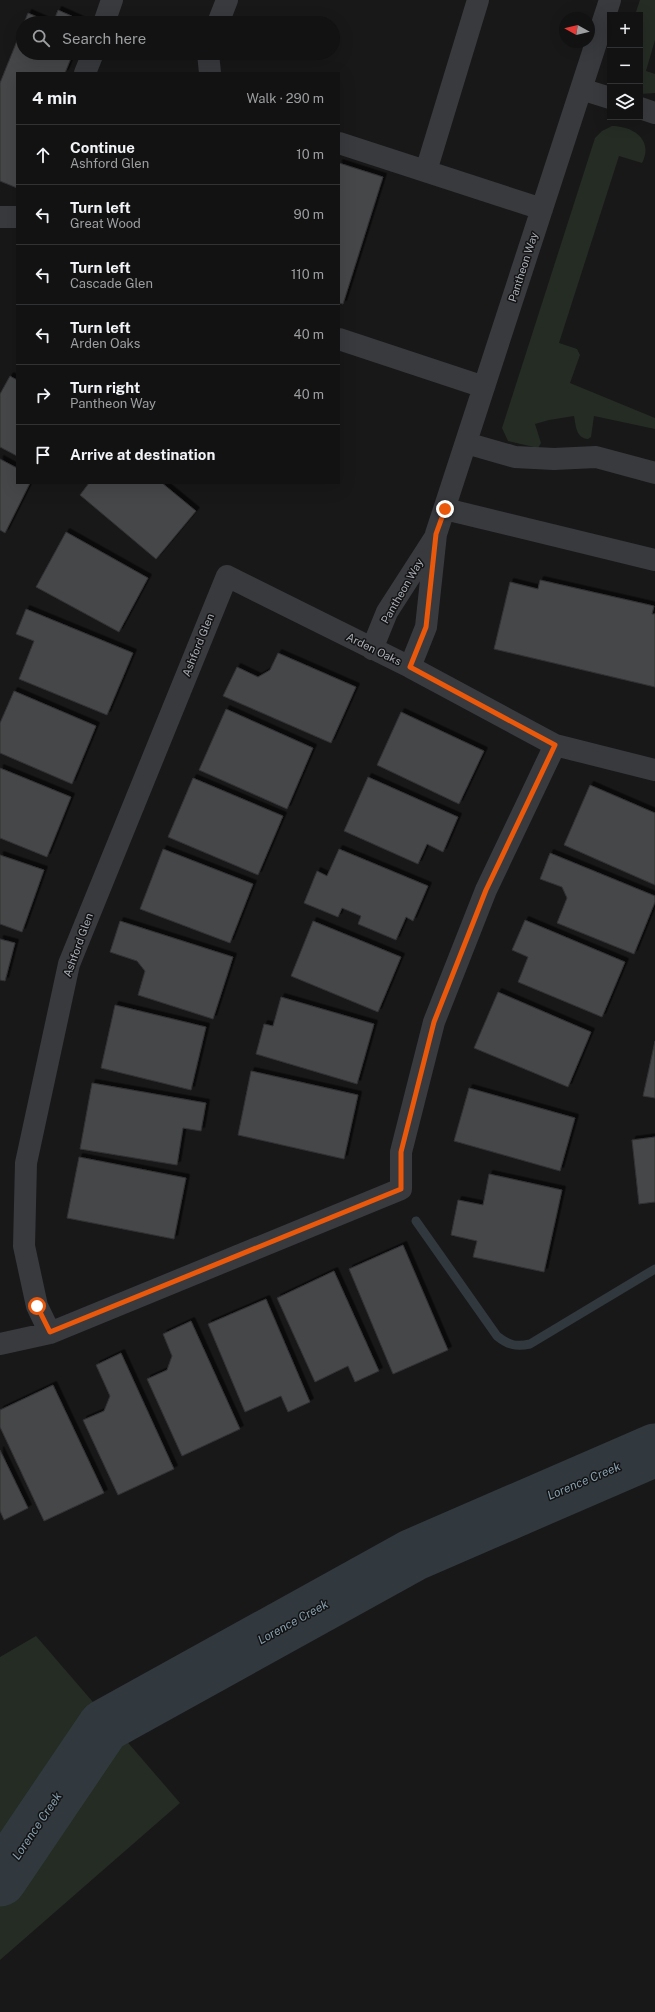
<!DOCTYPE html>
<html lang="en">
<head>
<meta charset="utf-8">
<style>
  body { margin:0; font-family:"Public Sans",sans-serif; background:#1f2021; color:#f1f3f6 }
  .controls { position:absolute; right:12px; top:12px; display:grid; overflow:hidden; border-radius:0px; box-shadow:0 4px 16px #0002 }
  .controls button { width:36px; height:36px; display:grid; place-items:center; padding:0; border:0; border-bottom:1px solid #313233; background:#121213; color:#f1f3f6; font:20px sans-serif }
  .compass { position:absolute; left:559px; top:12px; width:36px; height:36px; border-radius:50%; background:#121213; box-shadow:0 4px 16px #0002; rotate:278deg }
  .stop { position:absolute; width:12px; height:12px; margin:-9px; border:3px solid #ea580c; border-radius:50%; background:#fff }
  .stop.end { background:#ea580c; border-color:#fff; box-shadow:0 1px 4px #0008 }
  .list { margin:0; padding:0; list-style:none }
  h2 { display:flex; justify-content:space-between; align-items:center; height:52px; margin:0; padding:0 16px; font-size:17px }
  h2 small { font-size:13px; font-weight:400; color:#9c9ea0 }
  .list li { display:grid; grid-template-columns:26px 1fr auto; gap:12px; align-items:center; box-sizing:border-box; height:60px; padding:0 16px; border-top:1px solid #313233 }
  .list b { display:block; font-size:15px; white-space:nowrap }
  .list p { margin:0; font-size:13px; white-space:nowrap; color:#9c9ea0 }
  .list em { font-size:13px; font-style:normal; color:#9c9ea0 }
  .icon { flex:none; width:22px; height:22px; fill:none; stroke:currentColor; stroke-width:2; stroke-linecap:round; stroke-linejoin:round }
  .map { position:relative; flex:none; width:655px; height:2012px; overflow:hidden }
  .search { position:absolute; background:#121213; box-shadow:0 4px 16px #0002; left:16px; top:16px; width:324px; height:44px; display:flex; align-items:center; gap:10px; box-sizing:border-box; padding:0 14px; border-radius:22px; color:#9c9ea0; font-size:15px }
  .panel { position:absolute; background:#121213; box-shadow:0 4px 16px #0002; left:16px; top:72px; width:324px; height:412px; border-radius:0px }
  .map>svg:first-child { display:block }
</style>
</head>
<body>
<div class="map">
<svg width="655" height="2012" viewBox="0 0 655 2012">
  <defs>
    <filter id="shadow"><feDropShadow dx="3.5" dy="-3.5" stdDeviation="0" flood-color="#0009"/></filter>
  </defs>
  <rect width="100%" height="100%" fill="#181819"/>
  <!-- green -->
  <path fill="#242c24" d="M 640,0 L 655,0 L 655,40 L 646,71 L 655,74 L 655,93 L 640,94 L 640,15 L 635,15 Z
    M 612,126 C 633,126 654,140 642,163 L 619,156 L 559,343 L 577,349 L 580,355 L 570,383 L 655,418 L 655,429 L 594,416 L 591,437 L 588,439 C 576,438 576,426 574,416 L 549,420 L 535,424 L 541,443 L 538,448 L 508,441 L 502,428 L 595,138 L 602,131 Z
    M 36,1636 L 180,1803 L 0,1960 L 0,1657 Z"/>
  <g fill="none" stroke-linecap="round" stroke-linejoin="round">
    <!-- stream -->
    <path stroke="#31393e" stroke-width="9" d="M 416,1221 L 497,1336 C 508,1345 516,1347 530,1344 L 655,1269"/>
    <!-- river -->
    <path stroke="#31393e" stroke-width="53" d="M 0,1880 L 104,1726 L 413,1555 L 655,1450"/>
  </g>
  <!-- building -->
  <path fill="#454649" stroke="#323235" filter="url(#shadow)" d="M 58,10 L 85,22 L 85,23 L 53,23 Z
    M 28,13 L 51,23 L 24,23 Z
    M 23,26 L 23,53 L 73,53 L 65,73 L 17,73 L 17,188 L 0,181 L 0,83 Z
    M 339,163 L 383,177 L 343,304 L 339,303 Z
    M 10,376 L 17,380 L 17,456 L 0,447 L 0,394 Z
    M 0,459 L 17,468 L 17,483 L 30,483 L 5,533 L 0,530 Z
    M 89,483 L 162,483 L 196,511 L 156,559 L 80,495 Z
    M 66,532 L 148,578 L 119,632 L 36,587 Z
    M 540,580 L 654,606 L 652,614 L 655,614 L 655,687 L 494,649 L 510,582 L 538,589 Z
    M 26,609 L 133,653 L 107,715 L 19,679 L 34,641 L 16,634 Z
    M 278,653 L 356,687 L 331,743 L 223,696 L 237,667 L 258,677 L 270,670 Z
    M 14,691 L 96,726 L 72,784 L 0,753 L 0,723 Z
    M 226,709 L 313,748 L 287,809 L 199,770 Z
    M 401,712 L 484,751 L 459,804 L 377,765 Z
    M 0,768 L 71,797 L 47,857 L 0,838 Z
    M 368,777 L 458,817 L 443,852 L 427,844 L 418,864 L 344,831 Z
    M 193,778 L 283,816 L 258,875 L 168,837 Z
    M 590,785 L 655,813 L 655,885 L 564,845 Z
    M 163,849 L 253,884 L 230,943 L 140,909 Z
    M 339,849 L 428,886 L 413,921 L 406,917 L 396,940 L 358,924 L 361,916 L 342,908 L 338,917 L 304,903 L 317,871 L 327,876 Z
    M 550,853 L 655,896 L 655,902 L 634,954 L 557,923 L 567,898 L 562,887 L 540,879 Z
    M 0,855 L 44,870 L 22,932 L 0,924 Z
    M 525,920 L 625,962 L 602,1017 L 518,982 L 528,957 L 512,950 Z
    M 120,921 L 233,957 L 213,1019 L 138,995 L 145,971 L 137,961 L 110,952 Z
    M 313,921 L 401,957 L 378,1012 L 291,976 Z
    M 0,939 L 15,943 L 5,981 L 0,980 Z
    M 498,992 L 591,1032 L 568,1087 L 474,1048 Z
    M 281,997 L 374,1024 L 357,1084 L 256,1054 L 264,1024 L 273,1026 Z
    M 115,1005 L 206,1027 L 191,1090 L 101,1068 Z
    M 655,1041 L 655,1098 L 643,1096 Z
    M 251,1071 L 358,1095 L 344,1159 L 238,1135 Z
    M 92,1083 L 206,1103 L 201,1131 L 183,1128 L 177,1165 L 80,1149 Z
    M 469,1088 L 575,1118 L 560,1171 L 454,1141 Z
    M 655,1137 L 655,1202 L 639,1204 L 632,1140 Z
    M 79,1157 L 186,1178 L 174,1239 L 67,1218 Z
    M 489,1174 L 562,1190 L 544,1272 L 473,1257 L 477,1241 L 451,1235 L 458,1200 L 483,1205 Z
    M 403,1245 L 448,1350 L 393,1374 L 349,1269 Z
    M 334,1271 L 379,1371 L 355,1382 L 348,1366 L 315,1382 L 277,1298 Z
    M 266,1299 L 310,1402 L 288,1412 L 281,1396 L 245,1412 L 208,1324 Z
    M 191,1321 L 240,1429 L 182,1456 L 147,1379 L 167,1370 L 172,1356 L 163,1334 Z
    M 121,1353 L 174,1469 L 118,1495 L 83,1420 L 104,1411 L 110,1396 L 96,1365 Z
    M 53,1385 L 104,1493 L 44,1521 L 0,1427 L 0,1410 Z
    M 0,1450 L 28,1508 L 4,1520 L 0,1511 Z"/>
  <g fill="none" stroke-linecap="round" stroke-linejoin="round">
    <!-- minor -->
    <path stroke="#393a3e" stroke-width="22" d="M 104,23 L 112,0
      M 218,23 L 227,0
      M 208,53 L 210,73
      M 85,73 L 93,53
      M 581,89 L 610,98
      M 640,108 L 655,113
      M 339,143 L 542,209
      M 426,171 L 478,0
      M 0,217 L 17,217
      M 339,339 L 484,387
      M 466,443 L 515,457 L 554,459 L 596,457 L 655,473
      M 445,509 L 655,560
      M 372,649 L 387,612 L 434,539
      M 410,667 L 426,627 L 436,534 L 610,0
      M 50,1333 L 37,1306 L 24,1246 L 26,1163 L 69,964 L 227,576 L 410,667 L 555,745 L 655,770
      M 0,1344 L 50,1333 L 401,1189 L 401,1152 L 434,1022 L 486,890 L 555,745"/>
  </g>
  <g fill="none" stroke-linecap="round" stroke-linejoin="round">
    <!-- route -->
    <path stroke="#ea580c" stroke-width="5" d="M 37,1306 L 50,1332 L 401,1189 L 401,1152 L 434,1022 L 486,890 L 555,745 L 410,667 L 426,627 L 436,534 L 445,509"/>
  </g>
  <g text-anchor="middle" stroke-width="3" stroke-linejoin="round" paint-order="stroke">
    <!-- street labels -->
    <g font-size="11" fill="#abb0b8" stroke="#131314">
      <text transform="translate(523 267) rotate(-72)" y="4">Pantheon Way</text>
      <text transform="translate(402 591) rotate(-60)" y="4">Pantheon Way</text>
      <text transform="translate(198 645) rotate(-68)" y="4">Ashford Glen</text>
      <text transform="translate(374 649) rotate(26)" y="4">Arden Oaks</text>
      <text transform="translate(78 945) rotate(-70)" y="4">Ashford Glen</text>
    </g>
    <!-- water labels -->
    <g font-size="12" font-style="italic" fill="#869faf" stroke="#131314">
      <text transform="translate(584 1481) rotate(-23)" y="4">Lorence Creek</text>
      <text transform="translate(293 1622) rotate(-29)" y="4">Lorence Creek</text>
      <text transform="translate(37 1826) rotate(-56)" y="4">Lorence Creek</text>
    </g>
  </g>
</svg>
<div class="controls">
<button>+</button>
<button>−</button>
<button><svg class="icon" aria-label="layers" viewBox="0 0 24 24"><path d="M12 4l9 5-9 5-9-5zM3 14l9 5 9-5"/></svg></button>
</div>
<svg class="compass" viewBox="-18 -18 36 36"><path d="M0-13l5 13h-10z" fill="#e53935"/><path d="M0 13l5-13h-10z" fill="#9c9ea0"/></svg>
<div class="stop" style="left:37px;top:1306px"></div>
<div class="stop end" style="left:445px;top:509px"></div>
<div class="search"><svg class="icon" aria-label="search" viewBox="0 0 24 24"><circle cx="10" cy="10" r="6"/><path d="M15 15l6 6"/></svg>Search here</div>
<section class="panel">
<h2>4 min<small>Walk · 290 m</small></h2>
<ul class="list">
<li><svg class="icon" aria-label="ahead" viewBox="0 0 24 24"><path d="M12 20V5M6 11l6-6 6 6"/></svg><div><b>Continue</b><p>Ashford Glen</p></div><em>10 m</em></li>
<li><svg class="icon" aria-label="left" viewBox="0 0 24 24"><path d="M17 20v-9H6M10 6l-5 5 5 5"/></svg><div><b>Turn left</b><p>Great Wood</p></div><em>90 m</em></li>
<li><svg class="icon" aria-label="left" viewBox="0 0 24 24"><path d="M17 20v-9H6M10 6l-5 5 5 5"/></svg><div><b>Turn left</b><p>Cascade Glen</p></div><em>110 m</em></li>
<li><svg class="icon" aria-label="left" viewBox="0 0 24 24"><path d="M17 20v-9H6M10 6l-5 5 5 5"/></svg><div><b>Turn left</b><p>Arden Oaks</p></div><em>40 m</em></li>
<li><svg class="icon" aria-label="right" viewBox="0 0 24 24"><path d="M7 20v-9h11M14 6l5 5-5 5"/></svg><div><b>Turn right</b><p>Pantheon Way</p></div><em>40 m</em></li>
<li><svg class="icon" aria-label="arrive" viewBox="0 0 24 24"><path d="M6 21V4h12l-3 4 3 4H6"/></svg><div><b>Arrive at destination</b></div></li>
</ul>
</section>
</div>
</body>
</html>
